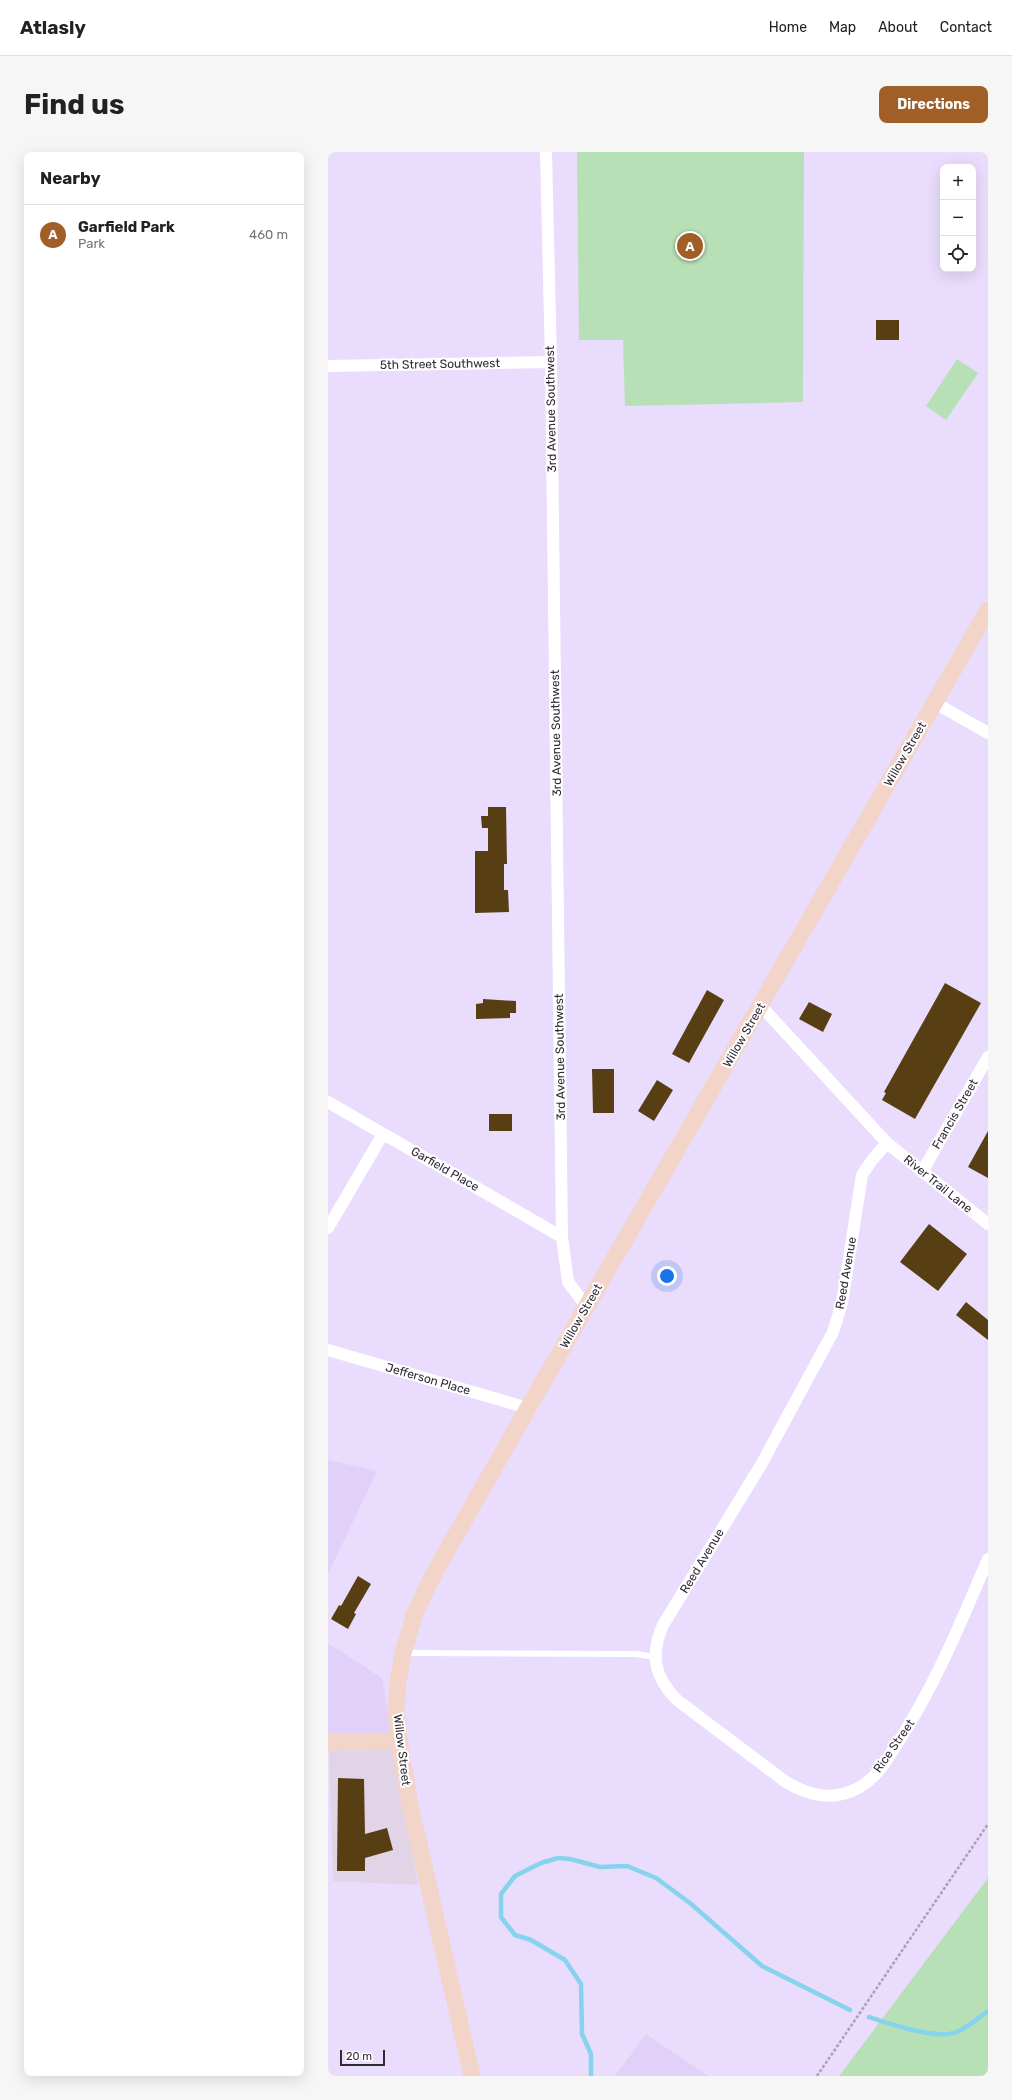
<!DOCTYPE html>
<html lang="en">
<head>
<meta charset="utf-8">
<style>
  body { margin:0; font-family:Rubik,sans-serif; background:#f6f6f6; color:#222 }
  .controls { position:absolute; right:12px; top:12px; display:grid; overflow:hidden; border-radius:8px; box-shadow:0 4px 16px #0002 }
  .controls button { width:36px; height:36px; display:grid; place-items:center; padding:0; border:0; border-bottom:1px solid #e0e0e0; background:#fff; color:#222; font:20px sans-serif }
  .scale { position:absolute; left:12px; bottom:10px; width:45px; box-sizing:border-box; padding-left:4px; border:2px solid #2f2a36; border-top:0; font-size:11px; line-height:14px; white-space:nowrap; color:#2f2a36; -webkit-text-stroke:3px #fff; paint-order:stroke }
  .you { position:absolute; left:339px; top:1124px; width:14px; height:14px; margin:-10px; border:3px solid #fff; border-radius:50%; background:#1a73e8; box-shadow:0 0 0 6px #1a73e833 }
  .badge { display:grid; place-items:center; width:26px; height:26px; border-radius:50%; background:#9f5f27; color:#fff; font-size:13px; font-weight:700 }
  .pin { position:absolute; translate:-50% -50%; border:2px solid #fff; box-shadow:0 1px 4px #0006 }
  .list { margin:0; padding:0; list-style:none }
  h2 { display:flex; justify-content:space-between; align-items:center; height:52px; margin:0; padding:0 16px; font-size:17px }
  h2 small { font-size:13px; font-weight:400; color:#767676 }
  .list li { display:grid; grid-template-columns:26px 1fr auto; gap:12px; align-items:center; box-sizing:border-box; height:60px; padding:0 16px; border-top:1px solid #e0e0e0 }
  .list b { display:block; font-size:15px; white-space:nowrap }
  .list p { margin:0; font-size:13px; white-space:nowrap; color:#767676 }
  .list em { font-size:13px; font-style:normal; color:#767676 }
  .icon { flex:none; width:22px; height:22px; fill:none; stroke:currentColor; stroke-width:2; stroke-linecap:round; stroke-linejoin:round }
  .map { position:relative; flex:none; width:660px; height:1924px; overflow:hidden; border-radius:8px }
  header { display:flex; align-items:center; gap:24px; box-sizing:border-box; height:56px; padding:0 20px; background:#fff; border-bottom:1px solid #e0e0e0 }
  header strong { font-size:19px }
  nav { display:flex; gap:22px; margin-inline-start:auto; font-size:14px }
  .intro { display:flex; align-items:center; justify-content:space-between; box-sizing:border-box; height:96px; padding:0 24px }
  h1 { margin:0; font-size:28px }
  .button { padding:10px 18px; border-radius:8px; background:#9f5f27; color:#fff; font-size:14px; font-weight:700 }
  main { display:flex; gap:24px; padding:0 24px }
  aside { flex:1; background:#fff; border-radius:8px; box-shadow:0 4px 16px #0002 }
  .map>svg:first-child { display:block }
</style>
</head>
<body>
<header>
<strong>Atlasly</strong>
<nav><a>Home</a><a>Map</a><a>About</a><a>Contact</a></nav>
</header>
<div class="intro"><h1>Find us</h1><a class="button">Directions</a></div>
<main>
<aside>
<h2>Nearby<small></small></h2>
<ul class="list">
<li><span class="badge">A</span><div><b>Garfield Park</b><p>Park</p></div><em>460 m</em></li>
</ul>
</aside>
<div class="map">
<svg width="660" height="1924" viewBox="0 0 660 1924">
  <rect width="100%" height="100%" fill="#e9dcfc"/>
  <!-- commercial -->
  <path fill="#e1d4e7" d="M 66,1598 L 90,1733 L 5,1729 L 1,1599 Z"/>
  <!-- built -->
  <path fill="#e1d1f8" d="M 0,1308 L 49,1319 L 0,1422 Z
    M 0,1491 L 54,1526 L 66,1598 L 0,1599 Z
    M 318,1882 L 380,1924 L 287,1924 Z"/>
  <!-- green -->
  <path fill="#b8e0b6" d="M 249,0 L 476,0 L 475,250 L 297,254 L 295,188 L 251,188 Z
    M 629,207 L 650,221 L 618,268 L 598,254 Z
    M 660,1726 L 660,1924 L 511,1924 Z"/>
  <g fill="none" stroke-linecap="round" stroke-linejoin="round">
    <!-- stream -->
    <path stroke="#85d3ed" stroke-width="4.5" d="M 541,1865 C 562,1872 608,1888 629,1880 C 640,1875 650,1866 660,1859
      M 263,1924 L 263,1902 L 254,1882 L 253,1832 L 237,1808 L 203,1788 L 187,1783 L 173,1765 L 173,1742 L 187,1724 L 213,1711 L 230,1706 L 242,1707 L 272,1715 L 299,1714 L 328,1726 L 362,1751 L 434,1814 L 522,1858"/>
  </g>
  <!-- building -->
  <path fill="#583f13" d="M 548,168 L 571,168 L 571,188 L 548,188 Z
    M 160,655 L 178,655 L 179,712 L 176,712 L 176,738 L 180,738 L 181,760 L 147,761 L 147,699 L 160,699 L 160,676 L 154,676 L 153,664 L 160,664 Z
    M 617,831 L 653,851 L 587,967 L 554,948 L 558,941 L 556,940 Z
    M 379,838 L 396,848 L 361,911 L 344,902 Z
    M 155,847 L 188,849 L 188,861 L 182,861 L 182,866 L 148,867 L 148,852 L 155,851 Z
    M 481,850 L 504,862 L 495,880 L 471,867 Z
    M 264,917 L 286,917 L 286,961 L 265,961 Z
    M 329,928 L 345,938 L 326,969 L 310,959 Z
    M 161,962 L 184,962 L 184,979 L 161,979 Z
    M 660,979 L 660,1026 L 640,1015 Z
    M 601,1072 L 639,1102 L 610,1139 L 572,1110 Z
    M 638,1150 L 660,1168 L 660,1188 L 628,1163 Z
    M 30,1424 L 43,1432 L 26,1461 L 28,1462 L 20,1477 L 3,1467 L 11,1453 L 13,1454 Z
    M 10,1626 L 36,1627 L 37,1682 L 59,1676 L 65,1698 L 37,1706 L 37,1719 L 9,1719 Z"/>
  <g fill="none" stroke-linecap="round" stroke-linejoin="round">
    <!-- path -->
    <path stroke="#a99fb8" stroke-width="2.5" stroke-dasharray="3 2" stroke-linecap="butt" d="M 489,1924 L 660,1672"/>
    <!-- lane -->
    <path stroke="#fff" stroke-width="6" d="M 77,1501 L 308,1502 L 327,1505"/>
    <!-- street -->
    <path stroke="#fff" stroke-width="12" d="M 218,0 L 223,210 L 234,1085 L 240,1130 L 259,1155
      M 0,214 L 223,210
      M 607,551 L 660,581
      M 433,854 L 559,991 L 544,1008 L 534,1023 L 514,1151 L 505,1180 L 433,1313 L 335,1473 C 322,1502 326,1525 349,1548 L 458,1630 C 482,1644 506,1650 532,1635 C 549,1625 559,1608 569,1592 C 607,1534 633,1470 660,1407
      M 0,950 L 234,1085
      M 559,991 L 660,1072
      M 594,1020 L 660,905
      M 0,1076 L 55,982
      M 0,1198 L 200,1256"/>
    <!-- secondary -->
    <path stroke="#f3d4c9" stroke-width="17" d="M 0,1590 L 71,1589
      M 144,1924 L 82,1653 L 71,1589 L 68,1560 L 70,1530 L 75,1501 L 87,1461 L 104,1425 L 200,1256 L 660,458"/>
  </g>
  <g text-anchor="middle" stroke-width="4" stroke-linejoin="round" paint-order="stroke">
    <!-- street labels -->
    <g font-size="12" fill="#2f2a36" stroke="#fff">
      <text transform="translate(112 212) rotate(-1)" y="4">5th Street Southwest</text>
      <text transform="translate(223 257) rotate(-91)" y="4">3rd Avenue Southwest</text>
      <text transform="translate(228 581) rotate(-91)" y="4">3rd Avenue Southwest</text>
      <text transform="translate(577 602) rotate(-60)" y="4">Willow Street</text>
      <text transform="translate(416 883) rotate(-60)" y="4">Willow Street</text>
      <text transform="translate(232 905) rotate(-91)" y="4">3rd Avenue Southwest</text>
      <text transform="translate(627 962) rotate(-60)" y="4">Francis Street</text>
      <text transform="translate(117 1017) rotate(30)" y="4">Garfield Place</text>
      <text transform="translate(610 1032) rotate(39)" y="4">River Trail Lane</text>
      <text transform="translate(518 1121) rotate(-80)" y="4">Reed Avenue</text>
      <text transform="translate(253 1164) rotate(-60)" y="4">Willow Street</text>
      <text transform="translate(100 1227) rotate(16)" y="4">Jefferson Place</text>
      <text transform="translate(374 1409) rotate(-59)" y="4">Reed Avenue</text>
      <text transform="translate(566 1594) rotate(-55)" y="4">Rice Street</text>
      <text transform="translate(74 1598) rotate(83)" y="4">Willow Street</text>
    </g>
  </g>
</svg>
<div class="controls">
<button>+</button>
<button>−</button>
<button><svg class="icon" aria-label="locate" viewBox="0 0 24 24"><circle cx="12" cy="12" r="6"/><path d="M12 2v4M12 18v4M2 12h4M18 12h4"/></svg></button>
</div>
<div class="scale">20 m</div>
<div class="you"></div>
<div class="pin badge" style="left:362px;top:94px">A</div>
</div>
</main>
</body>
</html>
